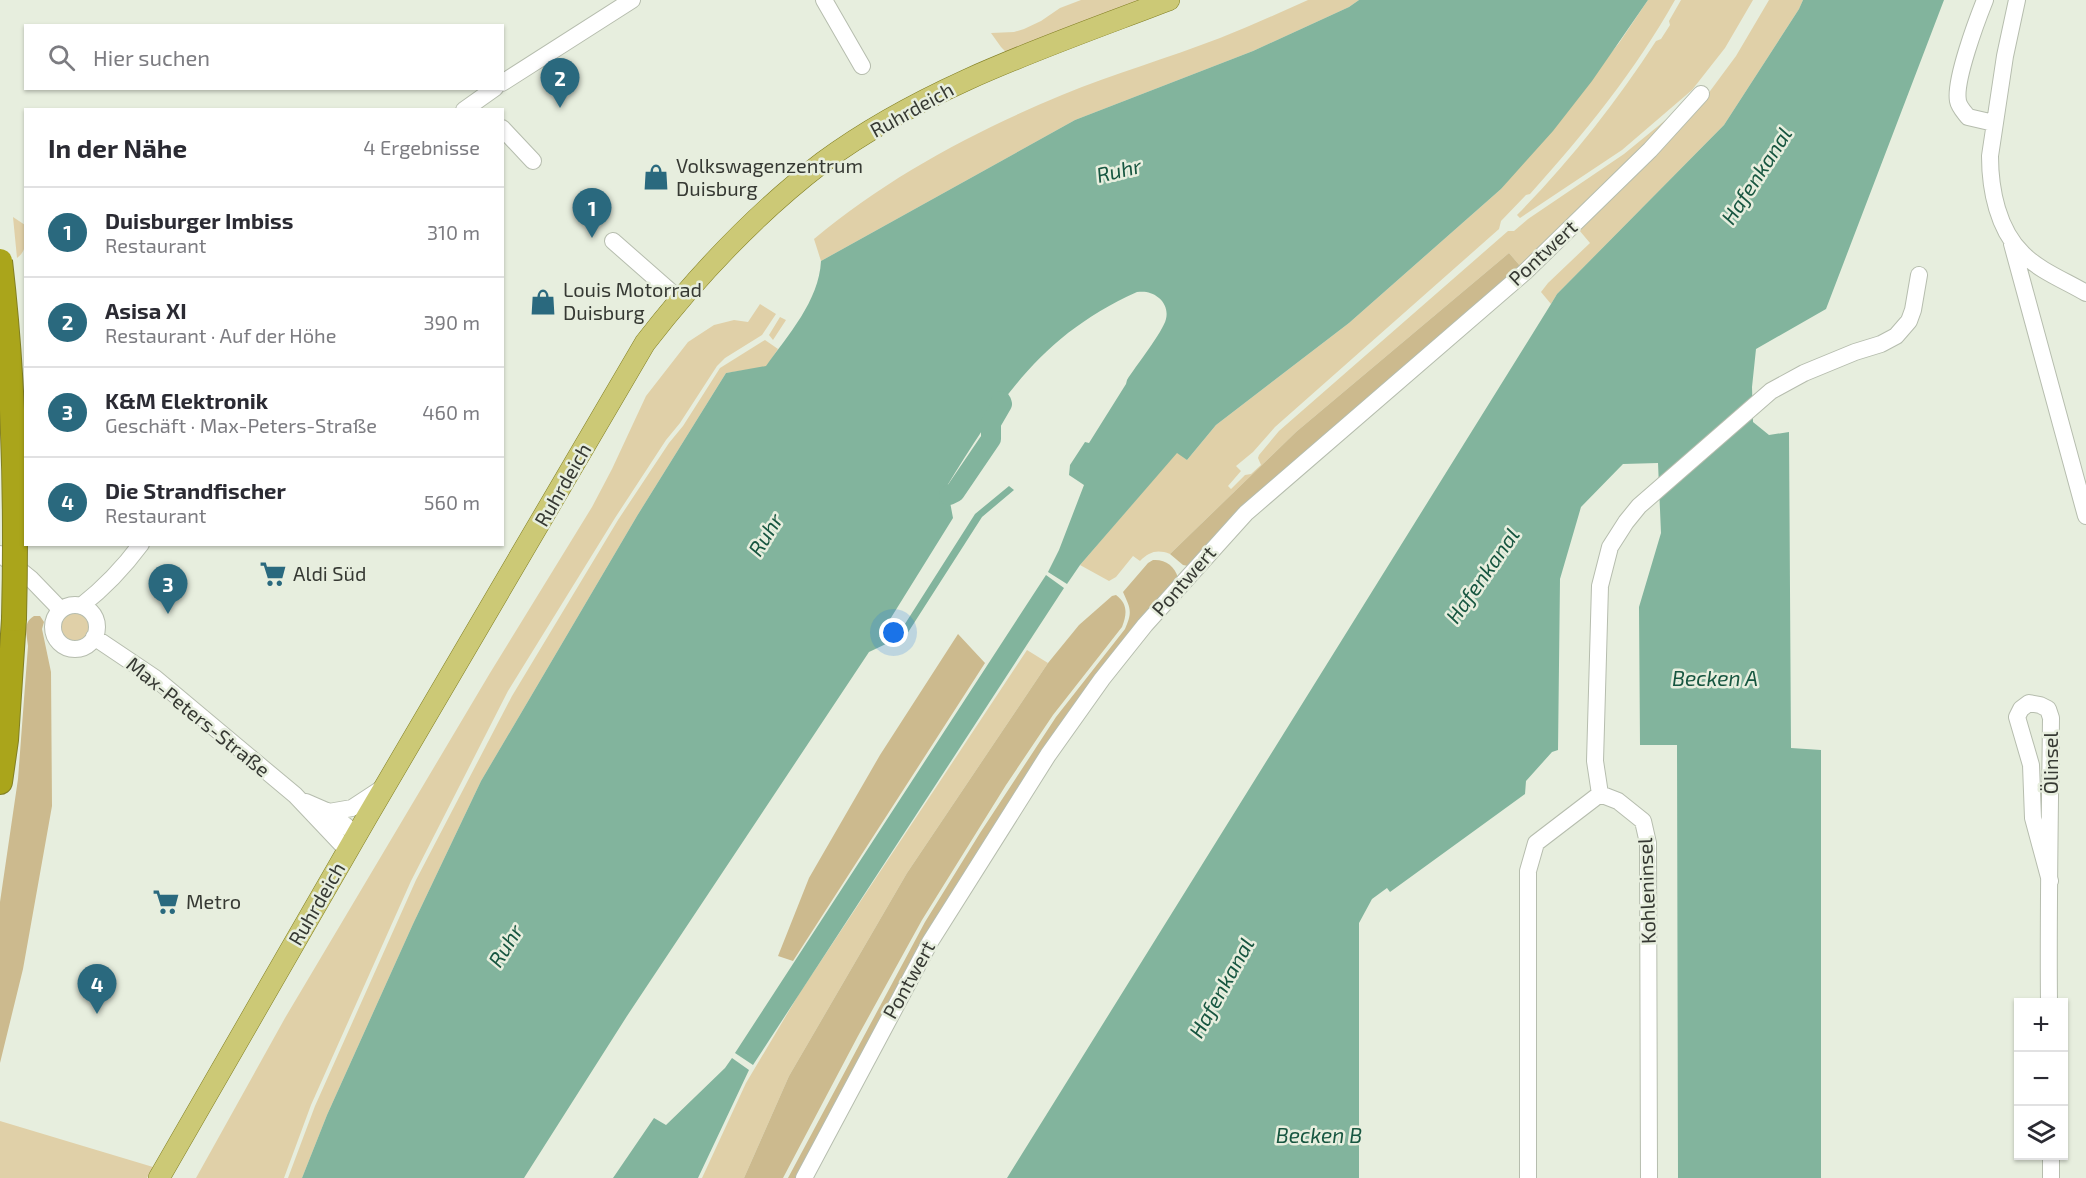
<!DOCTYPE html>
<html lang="de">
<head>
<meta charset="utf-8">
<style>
  body { margin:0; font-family:"Exo 2",sans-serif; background:#f2f2f3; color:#2b2b33 }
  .controls { position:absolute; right:18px; bottom:18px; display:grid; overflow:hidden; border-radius:0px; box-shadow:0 2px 4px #0004 }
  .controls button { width:54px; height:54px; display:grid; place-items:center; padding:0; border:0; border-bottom:2px solid #e1e1e2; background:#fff; color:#2b2b33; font:30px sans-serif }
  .you { position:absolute; left:894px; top:633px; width:21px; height:21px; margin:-15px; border:4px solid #fff; border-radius:50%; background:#1a73e8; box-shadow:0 0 0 9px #1a73e833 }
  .badge { display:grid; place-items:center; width:39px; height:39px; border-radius:50%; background:#2a697e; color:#fff; font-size:20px; font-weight:700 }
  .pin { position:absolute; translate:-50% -50px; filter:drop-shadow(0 2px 3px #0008) }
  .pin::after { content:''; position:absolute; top:32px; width:21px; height:18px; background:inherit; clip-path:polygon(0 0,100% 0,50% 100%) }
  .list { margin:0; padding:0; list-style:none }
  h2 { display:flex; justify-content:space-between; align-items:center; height:78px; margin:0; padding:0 24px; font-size:26px }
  h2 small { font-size:20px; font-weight:400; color:#7c7c81 }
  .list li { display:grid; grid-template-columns:39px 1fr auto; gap:18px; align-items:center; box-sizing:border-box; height:90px; padding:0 24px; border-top:2px solid #e1e1e2 }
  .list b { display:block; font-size:22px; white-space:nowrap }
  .list p { margin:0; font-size:20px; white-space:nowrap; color:#7c7c81 }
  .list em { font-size:20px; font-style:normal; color:#7c7c81 }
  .icon { flex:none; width:33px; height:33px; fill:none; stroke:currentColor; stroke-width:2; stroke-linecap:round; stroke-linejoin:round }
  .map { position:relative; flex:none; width:2086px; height:1178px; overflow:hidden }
  .search { position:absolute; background:#fff; box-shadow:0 2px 4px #0004; left:24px; top:24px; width:480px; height:66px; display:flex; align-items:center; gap:15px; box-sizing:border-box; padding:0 21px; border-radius:0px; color:#7c7c81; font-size:22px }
  .panel { position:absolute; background:#fff; box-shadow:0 2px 4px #0004; left:24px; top:108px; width:480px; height:438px; border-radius:0px }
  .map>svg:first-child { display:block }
</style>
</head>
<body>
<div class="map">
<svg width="2086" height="1178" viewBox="0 0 2086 1178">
  <rect width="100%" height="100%" fill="#e7eede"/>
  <!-- green -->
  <path fill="#e0d0a8" d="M 1081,0 L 1143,0 L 1006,52 L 1001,47 L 991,33 L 1014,32 L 1024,29 L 1041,21 L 1060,8 Z
    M 1308,0 L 1359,0 L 1349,7 L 1253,51 L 1075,120 L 821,261 L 814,239 C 888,177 973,132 1062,95 C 1113,74 1168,58 1220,38 C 1250,26 1279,13 1308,0 Z
    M 1648,0 L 1675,0 C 1635,71 1585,133 1530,194 L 1526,195 L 1501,221 L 1499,229 L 1275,427 L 1253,452 L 1236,466 L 1241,471 L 1228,486 L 1231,489 L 1245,475 L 1251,474 L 1261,465 L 1258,458 L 1259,455 L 1279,431 L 1508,231 L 1514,231 L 1528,219 L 1624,154 L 1668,118 C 1622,171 1568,216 1521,267 L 1509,253 L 1296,432 L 1170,554 C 1157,549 1149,552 1140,561 L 1133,556 L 1116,577 L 1109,581 L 1080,565 L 1177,452 L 1187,460 L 1216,425 L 1349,323 L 1501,189 L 1619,43 Z
    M 1681,0 L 1753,0 L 1725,48 L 1692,90 L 1622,150 L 1520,218 L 1517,215 C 1569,162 1616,103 1656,41 L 1661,39 L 1670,25 L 1669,21 Z
    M 1769,0 L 1803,0 L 1799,9 L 1724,125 L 1557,294 L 1551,304 L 1541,292 L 1548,283 L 1590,243 L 1579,230 L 1699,106 L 1736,56 Z
    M 13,217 L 25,225 C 26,237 28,250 17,258 Z
    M 760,304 L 776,314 L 762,335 L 725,358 L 717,366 L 680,423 L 666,440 L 615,518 L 508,691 L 411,881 L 311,1105 L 284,1178 L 196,1178 L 285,1018 L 490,673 L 592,507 L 612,469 L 646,396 L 688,342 L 714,325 L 734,320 L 748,322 Z
    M 780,317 L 786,320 L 773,340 L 769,335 Z
    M 765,340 L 778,349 L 766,367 L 726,373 L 637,516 L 481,781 L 413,924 L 327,1115 L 302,1178 L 288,1178 L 315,1106 L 416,880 L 512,696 L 618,520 L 669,443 L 683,426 L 720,368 Z
    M61 627a14 14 0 1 1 28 0a14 14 0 1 1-28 0Z
    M 1027,650 L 1048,663 L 907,873 L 789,1076 L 744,1178 L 702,1178 L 746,1083 L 799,994 Z
    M 0,1121 L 153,1167 L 147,1178 L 0,1178 Z"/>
  <!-- forest -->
  <path fill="#ccba8e" d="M 1509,253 L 1521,267 L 1188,566 L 1183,565 L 1170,554 L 1296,432 Z
    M 1153,560 C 1165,559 1175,566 1178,578 L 1098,676 L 799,1178 L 788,1178 L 925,922 L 980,833 L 1056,717 L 1125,629 C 1133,611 1130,608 1123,592 L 1148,563 Z
    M 1116,595 C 1128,604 1127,614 1122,627 L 1053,715 L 1006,785 L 922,920 L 858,1036 L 783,1178 L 744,1178 L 789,1076 L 907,873 L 1048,663 L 1079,625 L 1112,596 Z
    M 34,616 L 40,616 L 44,622 L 42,629 L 51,672 L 52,806 L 23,969 L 0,1063 L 0,902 L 18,779 L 28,646 C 27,635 22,623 34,616 Z
    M 958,634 L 985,663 L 793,961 L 778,956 L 809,878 L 880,755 Z"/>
  <!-- water -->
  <path fill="#82b49d" d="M 1359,0 L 1648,0 L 1592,81 L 1553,131 L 1501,189 L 1349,323 L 1216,425 L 1187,460 L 1177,453 L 1080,565 L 1067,584 L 1048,572 L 1059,550 L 1084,485 L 1069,475 L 1070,465 L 1085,442 L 1089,443 L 1126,384 L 1127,380 C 1135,367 1163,332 1166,319 C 1168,311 1165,303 1159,298 C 1152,292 1145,291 1137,292 C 1041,335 1000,400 947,486 L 953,518 L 879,637 L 903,627 L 975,514 L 1009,486 L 1014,490 L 982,517 L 907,634 L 869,652 L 627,1016 L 524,1178 L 302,1178 L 327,1115 L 413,924 L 481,781 L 637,516 L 726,373 L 766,366 C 788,335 819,301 821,261 L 1075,120 L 1253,51 L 1349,7 Z
    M 1803,0 L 1944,0 L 1826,309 L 1756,349 L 1752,387 L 1753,422 L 1769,435 L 1789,432 L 1791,748 L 1821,750 L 1821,1178 L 1678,1178 L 1677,745 L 1640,745 L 1639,607 L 1661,533 L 1658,463 L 1623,464 L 1581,507 L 1560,579 L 1558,750 L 1552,752 L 1526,781 L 1525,794 L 1390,892 L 1387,888 L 1372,899 L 1359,923 L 1359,1178 L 1007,1178 L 1551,304 L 1557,294 L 1724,125 L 1799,9 Z
    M 1046,575 L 1064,588 L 753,1065 L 735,1053 Z
    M 732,1058 L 749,1070 L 698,1178 L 613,1178 L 654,1118 L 666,1125 L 725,1068 Z"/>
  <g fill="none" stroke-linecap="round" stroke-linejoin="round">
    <!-- river -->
    <path stroke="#82b49d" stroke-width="20" d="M 949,495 L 955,492 L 991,439 L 991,423 L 1002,404 L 1001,401"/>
    <!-- minor casing -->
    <g stroke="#b6bdae" stroke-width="18">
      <path id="minor" d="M 824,0 L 862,66
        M 1985,0 C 1977,20 1954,81 1958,101 C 1959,107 1965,113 1968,117 L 1994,123
        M 2017,0 L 2005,56 L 1990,156 C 1990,190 1998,230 2023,254 C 2040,271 2066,281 2086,293
        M 502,83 L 632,0
        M 464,110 L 495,88
        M 502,128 L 533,161
        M 613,241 L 679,299
        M 2012,244 L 2086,516
        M 0,554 L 31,579 L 61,610
        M53 627a22 22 0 1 1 44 0a22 22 0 1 1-44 0Z
        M 81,606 C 104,588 124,567 141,544
        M 94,637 L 155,678 L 295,795 L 348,851
        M 1600,794 L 1595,761 L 1600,586 L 1610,547 L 1626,522 L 1639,506 L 1771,391 L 1804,373 L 1855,352 L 1881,344 L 1896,336 L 1909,321 L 1913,310 L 1919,275
        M 1600,794 L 1618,801 L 1643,821 L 1648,843 L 1649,1178
        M 306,802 L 329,812 L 357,835
        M 329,812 L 352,808 L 384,787
        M 2049,1002 C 2048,908 2050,813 2051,718 L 2048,709 L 2040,705 L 2029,703 L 2021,709 L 2017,717 L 2031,765 L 2033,818 L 2050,881
        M 2051,1156 L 2051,1178
        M 804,1178 L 930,942 L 1048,755 L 1102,679 L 1145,625 L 1246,513 L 1525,272 L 1650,150 L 1701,94
        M 1528,1178 L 1528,871 L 1536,843 L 1600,794"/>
    </g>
    <!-- major casing -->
    <g stroke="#817f23" stroke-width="22">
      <path id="major" d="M 159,1178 L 367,817 L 645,343 C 697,276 755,214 823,162 C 926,86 1051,45 1169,0"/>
    </g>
    <!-- highway casing -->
    <g stroke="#817f23" stroke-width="26">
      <path id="highway" d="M 0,782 L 6,740 L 14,619"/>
    </g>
    <!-- minor -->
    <use href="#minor" stroke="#fff" stroke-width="16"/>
    <!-- major -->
    <use href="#major" stroke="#ccc976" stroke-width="21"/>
    <!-- highway -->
    <use href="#highway" stroke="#aaa51b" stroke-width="24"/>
    <!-- highway-bridge casing -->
    <g stroke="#817f23" stroke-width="26" stroke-linecap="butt">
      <path id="highway-bridge" d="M 0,261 C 14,381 17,499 14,619"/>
    </g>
    <!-- highway-bridge -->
    <use href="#highway-bridge" stroke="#aaa51b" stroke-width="24"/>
  </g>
  <!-- icons -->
  <defs>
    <g id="shop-bare" transform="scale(2.07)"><path d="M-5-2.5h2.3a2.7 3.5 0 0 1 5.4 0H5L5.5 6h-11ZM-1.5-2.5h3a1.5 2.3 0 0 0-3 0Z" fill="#2a697e" stroke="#e7eede" stroke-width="2.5" paint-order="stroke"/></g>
    <g id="supermarket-bare" transform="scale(2.07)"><path d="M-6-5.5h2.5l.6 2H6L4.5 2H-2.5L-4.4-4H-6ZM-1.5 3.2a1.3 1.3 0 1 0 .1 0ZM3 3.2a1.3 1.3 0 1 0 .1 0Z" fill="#2a697e" stroke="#e7eede" stroke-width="2.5" paint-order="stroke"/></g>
  </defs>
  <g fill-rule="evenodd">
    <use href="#shop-bare" x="656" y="177"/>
    <use href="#shop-bare" x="543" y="302"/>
    <use href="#supermarket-bare" x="273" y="574"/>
    <use href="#supermarket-bare" x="166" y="902"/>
  </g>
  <g text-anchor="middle" stroke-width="5" stroke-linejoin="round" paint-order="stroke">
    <!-- street labels -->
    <g font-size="20" fill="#363933" stroke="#e7eede">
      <text transform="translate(912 110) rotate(-29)" y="7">Ruhrdeich</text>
      <text transform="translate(1543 253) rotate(-43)" y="7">Pontwert</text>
      <text transform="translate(563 485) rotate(-60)" y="7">Ruhrdeich</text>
      <text transform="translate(1184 581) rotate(-49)" y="7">Pontwert</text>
      <text transform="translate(198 717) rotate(39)" y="7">Max-Peters-Straße</text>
      <text transform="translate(2051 763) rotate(-90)" y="7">Ölinsel</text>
      <text transform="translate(1647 891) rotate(-92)" y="7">Kohleninsel</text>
      <text transform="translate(317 904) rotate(-60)" y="7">Ruhrdeich</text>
      <text transform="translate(909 980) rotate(-61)" y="7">Pontwert</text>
    </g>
    <!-- poi labels -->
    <g font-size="20" fill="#363933" stroke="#e7eede" text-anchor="start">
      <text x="676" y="173">Volkswagenzentrum<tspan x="676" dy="23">Duisburg</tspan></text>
      <text x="563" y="297">Louis Motorrad<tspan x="563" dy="23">Duisburg</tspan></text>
      <text x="293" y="581">Aldi Süd</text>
      <text x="186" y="909">Metro</text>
    </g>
    <!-- water labels -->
    <g font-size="21" font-style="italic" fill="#175640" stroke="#e7eede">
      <text transform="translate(1119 171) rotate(-13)" y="7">Ruhr</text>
      <text transform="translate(1757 176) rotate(-57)" y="7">Hafenkanal</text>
      <text transform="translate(766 535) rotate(-58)" y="7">Ruhr</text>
      <text transform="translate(1483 576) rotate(-55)" y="7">Hafenkanal</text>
      <text x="1715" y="686">Becken A</text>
      <text transform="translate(506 946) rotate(-58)" y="7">Ruhr</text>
      <text transform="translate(1222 988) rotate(-61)" y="7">Hafenkanal</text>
      <text x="1319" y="1143">Becken B</text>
    </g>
  </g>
</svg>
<div class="controls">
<button>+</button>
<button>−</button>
<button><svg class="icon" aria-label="layers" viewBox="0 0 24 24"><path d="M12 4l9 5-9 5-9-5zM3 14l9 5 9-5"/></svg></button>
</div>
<div class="you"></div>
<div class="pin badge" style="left:592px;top:238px">1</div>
<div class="pin badge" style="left:560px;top:108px">2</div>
<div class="pin badge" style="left:168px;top:614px">3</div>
<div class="pin badge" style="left:97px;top:1014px">4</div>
<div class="search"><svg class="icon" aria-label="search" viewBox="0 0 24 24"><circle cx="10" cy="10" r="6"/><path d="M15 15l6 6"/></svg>Hier suchen</div>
<section class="panel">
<h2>In der Nähe<small>4 Ergebnisse</small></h2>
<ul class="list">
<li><span class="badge">1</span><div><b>Duisburger Imbiss</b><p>Restaurant</p></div><em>310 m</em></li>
<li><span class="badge">2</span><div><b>Asisa XI</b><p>Restaurant · Auf der Höhe</p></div><em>390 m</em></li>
<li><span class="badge">3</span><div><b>K&amp;M Elektronik</b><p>Geschäft · Max-Peters-Straße</p></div><em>460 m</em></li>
<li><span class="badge">4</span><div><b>Die Strandfischer</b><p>Restaurant</p></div><em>560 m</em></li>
</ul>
</section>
</div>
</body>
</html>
